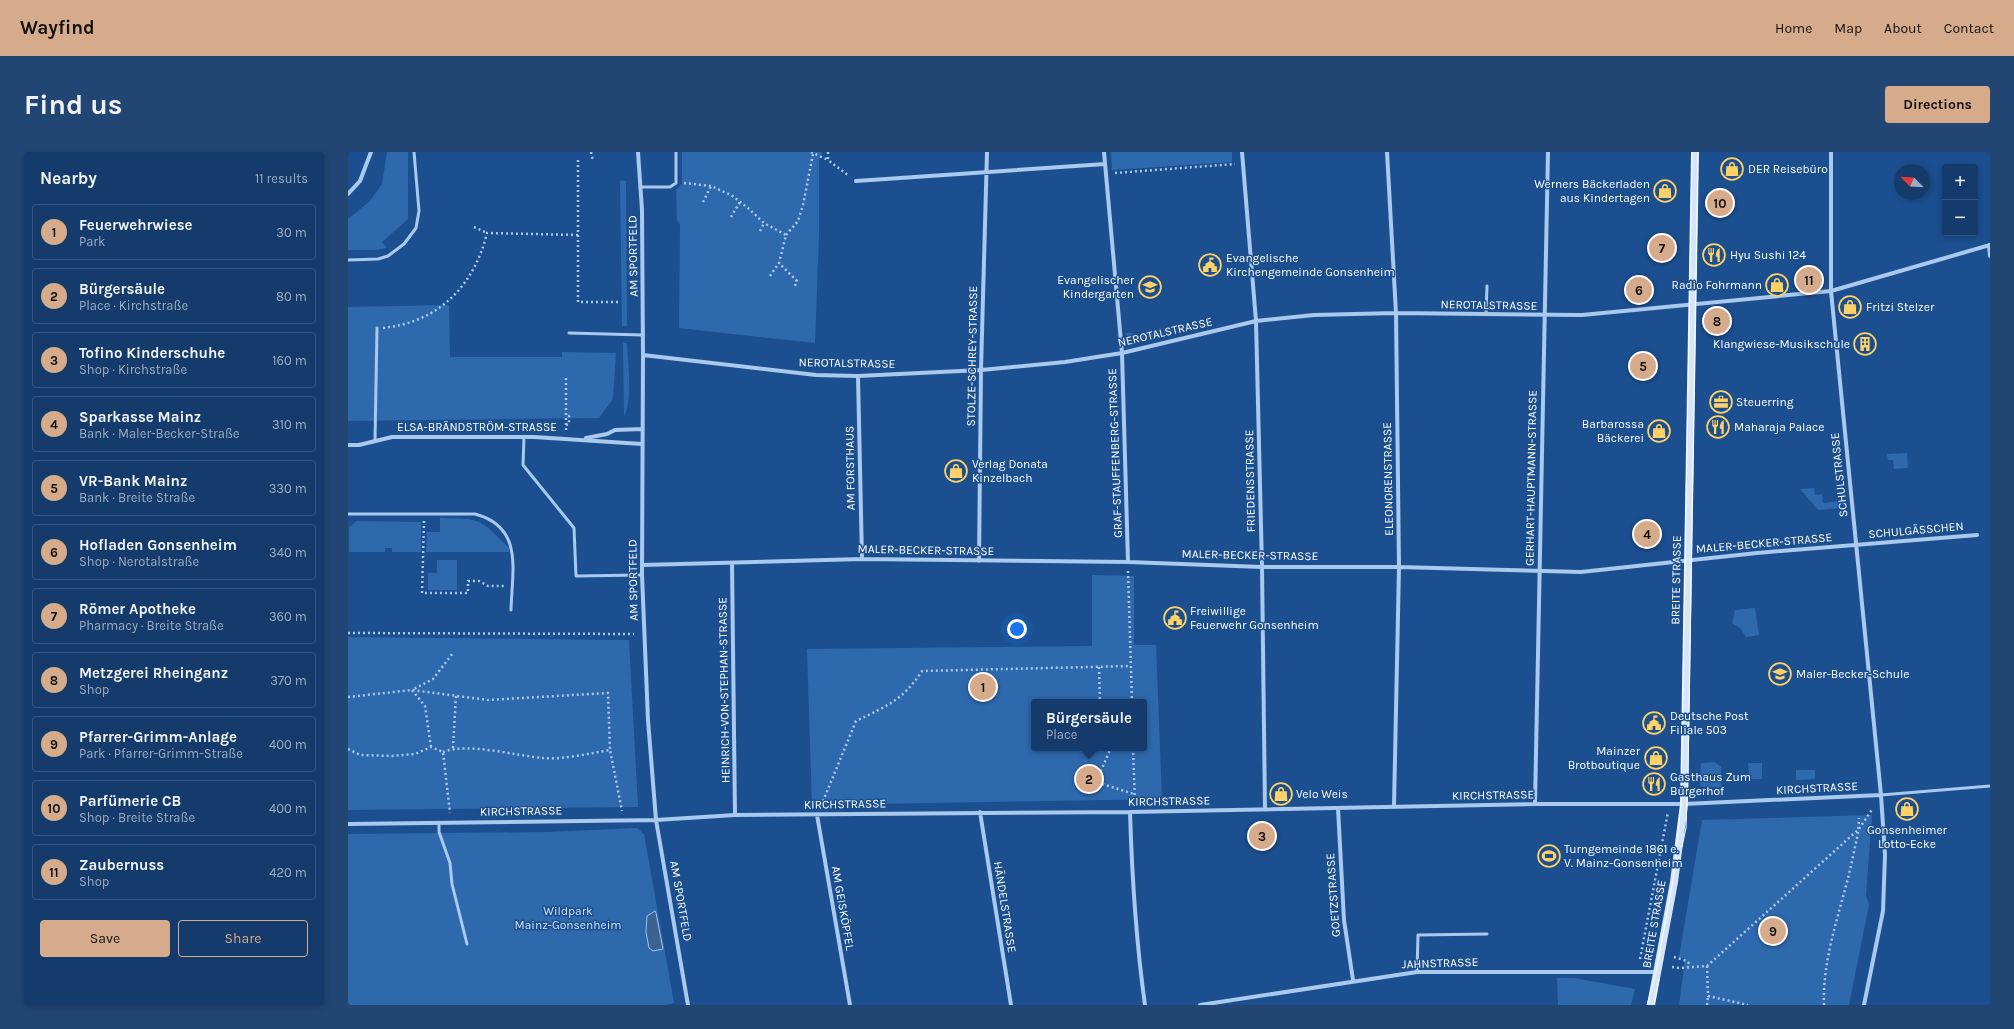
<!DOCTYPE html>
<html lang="en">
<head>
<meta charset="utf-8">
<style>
  body { margin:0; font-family:Karla,sans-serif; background:#214673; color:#f1f3f6 }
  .controls { position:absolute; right:12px; top:12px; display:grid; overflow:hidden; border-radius:4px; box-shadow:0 2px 6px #0003 }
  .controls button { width:36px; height:36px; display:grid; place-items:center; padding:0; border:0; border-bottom:1px solid #33557e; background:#143b6b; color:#f1f3f6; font:20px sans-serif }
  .compass { position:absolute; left:1546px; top:12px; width:36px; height:36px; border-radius:50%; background:#143b6b; box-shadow:0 2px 6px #0003; rotate:294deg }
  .you { position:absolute; left:669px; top:477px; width:14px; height:14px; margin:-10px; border:3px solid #fff; border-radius:50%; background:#1a73e8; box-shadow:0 0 0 6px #1a73e833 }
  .badge { display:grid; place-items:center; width:26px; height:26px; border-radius:50%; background:#d6ab8b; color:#111; font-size:13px; font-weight:700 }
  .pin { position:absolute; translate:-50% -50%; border:2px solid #fff; box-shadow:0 1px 4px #0006 }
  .popup { position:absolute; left:683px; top:547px; width:116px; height:52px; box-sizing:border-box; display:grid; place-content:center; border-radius:4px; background:#143b6b; filter:drop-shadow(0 1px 3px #0005); font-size:13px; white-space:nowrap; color:#9dadc1 }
  .popup b { font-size:15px; color:#f1f3f6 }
  .popup::after { content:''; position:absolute; left:50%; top:100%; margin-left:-8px; border:8px solid transparent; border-top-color:#143b6b }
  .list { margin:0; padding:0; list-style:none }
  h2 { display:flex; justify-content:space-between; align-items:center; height:52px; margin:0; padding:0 16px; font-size:17px }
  h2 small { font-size:13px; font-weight:400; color:#9dadc1 }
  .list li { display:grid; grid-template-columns:26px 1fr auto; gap:12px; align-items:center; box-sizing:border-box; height:56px; margin:0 8px 8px; padding:0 8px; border:1px solid #33557e; border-radius:4px }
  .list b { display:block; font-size:15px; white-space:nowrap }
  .list p { margin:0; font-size:13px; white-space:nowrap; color:#9dadc1 }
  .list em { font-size:13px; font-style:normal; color:#9dadc1 }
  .actions { display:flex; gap:8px; padding:12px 16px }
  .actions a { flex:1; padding:9px 0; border:1px solid #d6ab8b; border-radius:4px; text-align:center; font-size:14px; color:#d6ab8b }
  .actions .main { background:#d6ab8b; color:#111 }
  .map { position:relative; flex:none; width:1642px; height:853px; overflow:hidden; border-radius:4px }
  header { display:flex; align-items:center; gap:24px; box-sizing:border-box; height:56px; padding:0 20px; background:#d6ab8b; color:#111 }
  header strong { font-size:19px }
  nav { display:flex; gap:22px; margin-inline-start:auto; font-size:14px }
  .intro { display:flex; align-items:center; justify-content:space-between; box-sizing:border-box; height:96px; padding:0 24px }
  h1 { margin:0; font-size:28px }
  .button { padding:10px 18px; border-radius:4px; background:#d6ab8b; color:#111; font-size:14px; font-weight:700 }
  main { display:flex; gap:24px; padding:0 24px }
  aside { flex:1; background:#143b6b; border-radius:4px; box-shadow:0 2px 6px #0003 }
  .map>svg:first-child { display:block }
</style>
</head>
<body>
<header>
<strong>Wayfind</strong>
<nav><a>Home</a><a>Map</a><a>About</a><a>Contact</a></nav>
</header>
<div class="intro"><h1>Find us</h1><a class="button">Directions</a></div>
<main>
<aside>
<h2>Nearby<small>11 results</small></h2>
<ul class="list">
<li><span class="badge">1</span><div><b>Feuerwehrwiese</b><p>Park</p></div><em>30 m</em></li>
<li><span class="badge">2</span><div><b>Bürgersäule</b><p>Place · Kirchstraße</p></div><em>80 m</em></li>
<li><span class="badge">3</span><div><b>Tofino Kinderschuhe</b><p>Shop · Kirchstraße</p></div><em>160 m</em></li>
<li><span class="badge">4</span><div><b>Sparkasse Mainz</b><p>Bank · Maler-Becker-Straße</p></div><em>310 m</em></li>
<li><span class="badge">5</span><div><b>VR-Bank Mainz</b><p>Bank · Breite Straße</p></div><em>330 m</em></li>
<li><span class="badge">6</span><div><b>Hofladen Gonsenheim</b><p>Shop · Nerotalstraße</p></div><em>340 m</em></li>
<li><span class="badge">7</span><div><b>Römer Apotheke</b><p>Pharmacy · Breite Straße</p></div><em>360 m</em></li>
<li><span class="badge">8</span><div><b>Metzgerei Rheinganz</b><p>Shop</p></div><em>370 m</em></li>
<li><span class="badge">9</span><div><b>Pfarrer-Grimm-Anlage</b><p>Park · Pfarrer-Grimm-Straße</p></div><em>400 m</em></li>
<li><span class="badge">10</span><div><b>Parfümerie CB</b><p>Shop · Breite Straße</p></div><em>400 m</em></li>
<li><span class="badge">11</span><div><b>Zaubernuss</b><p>Shop</p></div><em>420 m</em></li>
</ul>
<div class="actions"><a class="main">Save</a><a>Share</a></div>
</aside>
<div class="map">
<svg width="1642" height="853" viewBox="0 0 1642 853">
  <rect width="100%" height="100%" fill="#1b4f8f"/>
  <!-- green -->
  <path fill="#2e69ad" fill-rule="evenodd" d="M 39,0 L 60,0 L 60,67 L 34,90 L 39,96 L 26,98 L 0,98 L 0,67 L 22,49 L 34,32 Z
    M 334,0 L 474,0 L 471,8 L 471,82 L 467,191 L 331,176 L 332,73 L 329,68 L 328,38 L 334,32 Z
    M 763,0 L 884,0 L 884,10 L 764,18 Z
    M 274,28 L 278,29 L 279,174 L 274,174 L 272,29 Z
    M 101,153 L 102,205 L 214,205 L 214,200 L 268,201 L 265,247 L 251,266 L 0,269 L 0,155 Z
    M 830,176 L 830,177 L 781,189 L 779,187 L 778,181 L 785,181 L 785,184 L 799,184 L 799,181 L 817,180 L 817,177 Z
    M 275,191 L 279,191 C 280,214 285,244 276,265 Z
    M 1559,301 L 1560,316 L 1546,317 L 1545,308 L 1540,308 L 1539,302 Z
    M 1466,336 L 1467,343 L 1474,342 L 1475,351 L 1492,349 L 1493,356 L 1470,358 L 1452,337 Z
    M 92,366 C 135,367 131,366 161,396 L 161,400 L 78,400 L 79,380 L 92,380 Z
    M 9,369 L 73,370 L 73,400 L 44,400 L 44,396 L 37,396 L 37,400 L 1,400 L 1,375 Z
    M 89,408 L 109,408 L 109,438 L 80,438 L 80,421 L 89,421 Z
    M 744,423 L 786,424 L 786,493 L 808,493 L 814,647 L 464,653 L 459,497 L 744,494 ZM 686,550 L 796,550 L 796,596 L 686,596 Z
    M 1407,456 L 1411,483 L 1398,485 L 1393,477 L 1384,471 L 1387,458 Z
    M 0,485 L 281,488 L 290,655 L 0,658 Z
    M 1367,610 L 1373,615 L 1373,635 L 1354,635 L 1352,633 L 1353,611 Z
    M 1400,611 L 1414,611 L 1414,627 L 1401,627 Z
    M 1448,618 L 1467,618 L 1467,627 L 1448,628 Z
    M 1524,663 L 1518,743 L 1521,753 L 1501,853 L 1331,853 L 1337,807 L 1331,805 L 1354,668 Z
    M 289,676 L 296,682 L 326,851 L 317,853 L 0,853 L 0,682 L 199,680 Z
    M 1209,826 L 1226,826 L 1287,837 L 1283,853 L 1210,853 Z"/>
  <!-- water -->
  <path fill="#3c6290" stroke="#9cc4f0" d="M 307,759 L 308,761 L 315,797 L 305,799 L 301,796 L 298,780 L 299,764 Z"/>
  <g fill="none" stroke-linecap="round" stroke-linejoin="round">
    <!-- path -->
    <path stroke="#a9c9ee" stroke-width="2.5" stroke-dasharray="2 3" stroke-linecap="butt" d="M 243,0 L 245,9
      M 463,0 L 480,8
      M 480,0 L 480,8 L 501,24
      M 230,8 L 230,150 L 273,150
      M 767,21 L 887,12
      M 336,31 L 363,34 L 383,43 L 400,56 L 416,71 L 438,83 L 431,111 L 449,129 L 446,136
      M 355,50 L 363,34
      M 383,65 L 392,50
      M 126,75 L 139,81
      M 412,79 L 416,71
      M 438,83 L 450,69 L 455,53 L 465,2
      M 422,124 L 431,111
      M 35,176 C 91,170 126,134 139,81 L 230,83
      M 218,226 L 218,280
      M 218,273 L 221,272 L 221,264 L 222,264
      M 76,369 L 74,441 L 120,441 L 120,429 L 131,429 L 140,434 L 157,434
      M 780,419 L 784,550
      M 0,481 L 286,482
      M 751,515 L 752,550
      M 0,545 L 64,538 L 140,548 L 260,541 L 262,598
      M 83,595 L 77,554 L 64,538 L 85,527 L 105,501
      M 105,596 L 108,543
      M 759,596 L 762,598 L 748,630 L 786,642
      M 785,596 L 787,651
      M 0,597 L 12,603 L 44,604 L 67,602 L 83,595 L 95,600 L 102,661
      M 95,600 C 120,590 168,604 195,606 C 214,608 243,601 262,598 L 274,659
      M 473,654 L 508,569 C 539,554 555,548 574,519 L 783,514
      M 1326,805 L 1339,809 L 1343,814
      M 1292,807 L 1320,660
      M 1359,814 L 1360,844 L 1400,853
      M 1324,815 L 1331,816 L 1359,814 L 1511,677 L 1525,656
      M 1359,853 L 1360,844
      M 1476,853 C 1474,804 1494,756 1504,709 C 1507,694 1511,681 1511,666"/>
    <!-- service -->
    <path stroke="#a9c9ee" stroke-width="3" d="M 292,35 L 322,35 L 328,31 L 328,0
      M 0,108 L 30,107 L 40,104 L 56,92 L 68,76 L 71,59 L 66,0
      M 1138,162 L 1139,134
      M 221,181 L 295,183
      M 176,285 L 175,313 L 226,376 L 228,424 L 294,423
      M 27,289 L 29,176
      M 0,362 L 127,362 C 176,375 164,418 163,458
      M 1533,643 L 1642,634
      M 91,671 L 91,680 L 102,711 L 104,732 L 119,792
      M 1069,820 L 1070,783 L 1139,782"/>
    <!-- minor -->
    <path stroke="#a9c9ee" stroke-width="4" d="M 290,0 L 294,58 L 295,203 L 294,423 L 300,568 L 308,668 L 340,853
      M 756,0 L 774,201 L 780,410
      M 894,0 L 908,169 L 914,415 L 917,657
      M 1039,0 L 1048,161 L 1051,415 L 1046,654
      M 1483,0 L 1483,139 L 1533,643 L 1537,703 L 1535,759 L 1516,853
      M 508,29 L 757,12
      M 0,42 L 12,29 L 23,0
      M 1641,93 L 1642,104
      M 295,203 L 468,223 L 510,224 L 633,218 L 717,210 L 774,201 L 908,169 L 966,163 L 1048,161 L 1234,163 L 1483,139 L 1642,93
      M 510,224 L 514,407
      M 238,286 L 259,282 L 267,278 L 294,277
      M 0,293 L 11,293 L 44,285 L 186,285 L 294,292
      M 631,409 L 633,218 L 639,0
      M 384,411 L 387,663
      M 294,413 L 514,407 L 780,410 L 914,415 L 1051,415 L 1233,420 L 1409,401 L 1629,383
      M 1187,652 L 1200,0
      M 990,656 L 996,768 L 1005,828
      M 632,660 L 663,853
      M 782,660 C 784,725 788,789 797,853
      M 469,663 L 502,853
      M 0,672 L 308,668 L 387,663 L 782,660 L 1187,652 L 1336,652 L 1533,643
      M 852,853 L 1069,820 L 1309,820"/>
    <!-- secondary -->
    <path stroke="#d6e6fa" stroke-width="8" d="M 1303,853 L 1326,730 L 1336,652 L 1347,0"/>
    <!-- tram -->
    <path stroke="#fff" stroke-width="1" d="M 1334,695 L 1338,676 L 1340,624 L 1350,0
      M 1299,853 L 1308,820 L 1325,728 L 1333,652 L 1344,0
      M 1306,853 L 1311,827"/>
  </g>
  <!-- icons -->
  <defs>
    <g id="shop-ring" transform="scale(1.15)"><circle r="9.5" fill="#1b4f8f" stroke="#ffd166" stroke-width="1.5"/><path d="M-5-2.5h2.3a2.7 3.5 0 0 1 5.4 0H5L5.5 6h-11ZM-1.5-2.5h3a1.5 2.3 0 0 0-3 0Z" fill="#ffd166"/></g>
    <g id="restaurant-ring" transform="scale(1.15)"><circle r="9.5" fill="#1b4f8f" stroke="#ffd166" stroke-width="1.5"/><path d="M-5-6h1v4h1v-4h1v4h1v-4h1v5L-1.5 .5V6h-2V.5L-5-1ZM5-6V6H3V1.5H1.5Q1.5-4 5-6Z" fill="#ffd166"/></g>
    <g id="civic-ring" transform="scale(1.15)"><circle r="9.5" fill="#1b4f8f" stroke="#ffd166" stroke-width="1.5"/><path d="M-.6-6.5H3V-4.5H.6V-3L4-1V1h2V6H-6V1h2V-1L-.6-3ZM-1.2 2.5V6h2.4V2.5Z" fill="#ffd166"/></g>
    <g id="school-ring" transform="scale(1.15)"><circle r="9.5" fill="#1b4f8f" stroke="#ffd166" stroke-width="1.5"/><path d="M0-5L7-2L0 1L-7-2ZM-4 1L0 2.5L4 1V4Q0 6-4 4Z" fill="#ffd166"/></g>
    <g id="building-ring" transform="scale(1.15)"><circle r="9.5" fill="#1b4f8f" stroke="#ffd166" stroke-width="1.5"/><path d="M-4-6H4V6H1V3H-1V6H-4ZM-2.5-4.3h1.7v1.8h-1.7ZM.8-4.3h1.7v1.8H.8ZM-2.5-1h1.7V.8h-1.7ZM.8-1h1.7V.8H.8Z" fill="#ffd166"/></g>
    <g id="office-ring" transform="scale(1.15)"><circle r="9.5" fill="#1b4f8f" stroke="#ffd166" stroke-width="1.5"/><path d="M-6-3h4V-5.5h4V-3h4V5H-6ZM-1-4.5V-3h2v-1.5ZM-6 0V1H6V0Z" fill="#ffd166"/></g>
    <g id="stadium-ring" transform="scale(1.15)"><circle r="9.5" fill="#1b4f8f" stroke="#ffd166" stroke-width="1.5"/><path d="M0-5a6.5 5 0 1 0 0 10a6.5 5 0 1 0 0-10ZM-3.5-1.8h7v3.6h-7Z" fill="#ffd166"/></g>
  </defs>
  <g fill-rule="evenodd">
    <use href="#shop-ring" x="1384" y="17"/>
    <use href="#shop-ring" x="1317" y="39"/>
    <use href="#restaurant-ring" x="1366" y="103"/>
    <use href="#civic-ring" x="862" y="113"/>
    <use href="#shop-ring" x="1429" y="133"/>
    <use href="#school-ring" x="802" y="135"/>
    <use href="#shop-ring" x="1502" y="155"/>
    <use href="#building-ring" x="1517" y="192"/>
    <use href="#office-ring" x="1373" y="250"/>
    <use href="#restaurant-ring" x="1370" y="275"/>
    <use href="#shop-ring" x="1311" y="279"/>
    <use href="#shop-ring" x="608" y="319"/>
    <use href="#civic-ring" x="827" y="466"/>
    <use href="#school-ring" x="1432" y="522"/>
    <use href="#civic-ring" x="1306" y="571"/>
    <use href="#shop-ring" x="1308" y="606"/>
    <use href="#restaurant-ring" x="1306" y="632"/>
    <use href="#shop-ring" x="933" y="642"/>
    <use href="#shop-ring" x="1559" y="657"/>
    <use href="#stadium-ring" x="1201" y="704"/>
  </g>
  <g text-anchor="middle" stroke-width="3" stroke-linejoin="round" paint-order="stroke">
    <!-- poi labels -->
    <g font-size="12" fill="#fff" stroke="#1b4f8f" text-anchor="start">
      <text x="1400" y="21">DER Reisebüro</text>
      <text x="1302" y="36" text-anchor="end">Werners Bäckerladen<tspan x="1302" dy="14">aus Kindertagen</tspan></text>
      <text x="1382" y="107">Hyu Sushi 124</text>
      <text x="878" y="110">Evangelische<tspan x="878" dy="14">Kirchengemeinde Gonsenheim</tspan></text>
      <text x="786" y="132" text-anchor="end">Evangelischer<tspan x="786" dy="14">Kindergarten</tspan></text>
      <text x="1414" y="137" text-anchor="end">Radio Fohrmann</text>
      <text x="1518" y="159">Fritzi Stelzer</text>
      <text x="1502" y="196" text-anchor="end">Klangwiese-Musikschule</text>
      <text x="1388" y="254">Steuerring</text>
      <text x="1296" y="276" text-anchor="end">Barbarossa<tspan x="1296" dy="14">Bäckerei</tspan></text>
      <text x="1386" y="279">Maharaja Palace</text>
      <text x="624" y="316">Verlag Donata<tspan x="624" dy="14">Kinzelbach</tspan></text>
      <text x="842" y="463">Freiwillige<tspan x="842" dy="14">Feuerwehr Gonsenheim</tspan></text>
      <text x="1448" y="526">Maler-Becker-Schule</text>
      <text x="1322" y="568">Deutsche Post<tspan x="1322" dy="14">Filiale 503</tspan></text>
      <text x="1292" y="603" text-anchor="end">Mainzer<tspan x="1292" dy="14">Brotboutique</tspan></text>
      <text x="1322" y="629">Gasthaus Zum<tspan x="1322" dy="14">Bürgerhof</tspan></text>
      <text x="948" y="646">Velo Weis</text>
      <text x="1559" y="682" text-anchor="middle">Gonsenheimer<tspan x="1559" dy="14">Lotto-Ecke</tspan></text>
      <text x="1216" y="701">Turngemeinde 1861 e.<tspan x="1216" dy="14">V. Mainz-Gonsenheim</tspan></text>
    </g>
    <!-- street labels -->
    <g font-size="12" fill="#fff" stroke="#1b4f8f">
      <text transform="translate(285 104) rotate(-91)" y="4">AM SPORTFELD</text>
      <text transform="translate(1141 153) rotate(1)" y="4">NEROTALSTRASSE</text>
      <text transform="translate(817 180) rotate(-13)" y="4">NEROTALSTRASSE</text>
      <text transform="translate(624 204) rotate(-89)" y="4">STOLZE-SCHREY-STRASSE</text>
      <text transform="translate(499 211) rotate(1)" y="4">NEROTALSTRASSE</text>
      <text x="129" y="279">ELSA-BRÄNDSTRÖM-STRASSE</text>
      <text transform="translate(767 301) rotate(-92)" y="4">GRAF-STAUFFENBERG-STRASSE</text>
      <text transform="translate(502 316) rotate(-91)" y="4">AM FORSTHAUS</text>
      <text transform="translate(1491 323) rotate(-96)" y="4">SCHULSTRASSE</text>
      <text transform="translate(1183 326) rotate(-89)" y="4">GERHART-HAUPTMANN-STRASSE</text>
      <text transform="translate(1040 327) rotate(-91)" y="4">ELEONORENSTRASSE</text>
      <text transform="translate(902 329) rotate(-91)" y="4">FRIEDENSSTRASSE</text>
      <text transform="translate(1568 378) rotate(-5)" y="4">SCHULGÄSSCHEN</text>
      <text transform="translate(1416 391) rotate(-5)" y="4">MALER-BECKER-STRASSE</text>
      <text transform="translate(578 398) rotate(1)" y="4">MALER-BECKER-STRASSE</text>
      <text transform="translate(902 403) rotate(1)" y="4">MALER-BECKER-STRASSE</text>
      <text transform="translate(285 428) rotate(-91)" y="4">AM SPORTFELD</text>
      <text transform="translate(1328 428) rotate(-89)" y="4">BREITE STRASSE</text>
      <text transform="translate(376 538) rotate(-91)" y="4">HEINRICH-VON-STEPHAN-STRASSE</text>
      <text transform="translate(1469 636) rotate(-3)" y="4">KIRCHSTRASSE</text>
      <text transform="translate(1145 643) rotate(-1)" y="4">KIRCHSTRASSE</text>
      <text transform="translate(821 649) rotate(-1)" y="4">KIRCHSTRASSE</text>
      <text transform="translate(497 652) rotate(-1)" y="4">KIRCHSTRASSE</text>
      <text transform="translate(173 659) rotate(-1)" y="4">KIRCHSTRASSE</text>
      <text transform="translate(985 743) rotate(-94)" y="4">GOETZSTRASSE</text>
      <text transform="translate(333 749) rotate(80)" y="4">AM SPORTFELD</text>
      <text transform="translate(657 755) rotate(81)" y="4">HÄNDELSTRASSE</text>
      <text transform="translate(495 756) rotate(80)" y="4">AM GEISKÖPFEL</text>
      <text transform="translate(1306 772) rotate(-80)" y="4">BREITE STRASSE</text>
      <text transform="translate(1092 811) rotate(-2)" y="4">JAHNSTRASSE</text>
    </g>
    <!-- park labels -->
    <g font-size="12" fill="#cfe3fa" stroke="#1b4f8f">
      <text x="220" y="763">Wildpark<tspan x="220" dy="14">Mainz-Gonsenheim</tspan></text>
    </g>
  </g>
</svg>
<div class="controls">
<button>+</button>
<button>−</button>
</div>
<svg class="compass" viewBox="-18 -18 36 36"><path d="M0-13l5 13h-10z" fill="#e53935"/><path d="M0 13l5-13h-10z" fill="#9dadc1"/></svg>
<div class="you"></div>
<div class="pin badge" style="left:635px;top:535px">1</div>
<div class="pin badge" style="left:741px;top:627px">2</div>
<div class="popup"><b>Bürgersäule</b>Place</div>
<div class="pin badge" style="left:914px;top:684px">3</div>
<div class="pin badge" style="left:1299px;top:382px">4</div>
<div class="pin badge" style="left:1295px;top:214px">5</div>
<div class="pin badge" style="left:1291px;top:138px">6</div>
<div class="pin badge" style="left:1314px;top:96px">7</div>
<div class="pin badge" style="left:1369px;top:169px">8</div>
<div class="pin badge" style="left:1425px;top:779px">9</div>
<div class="pin badge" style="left:1372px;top:51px">10</div>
<div class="pin badge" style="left:1461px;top:128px">11</div>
</div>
</main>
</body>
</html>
